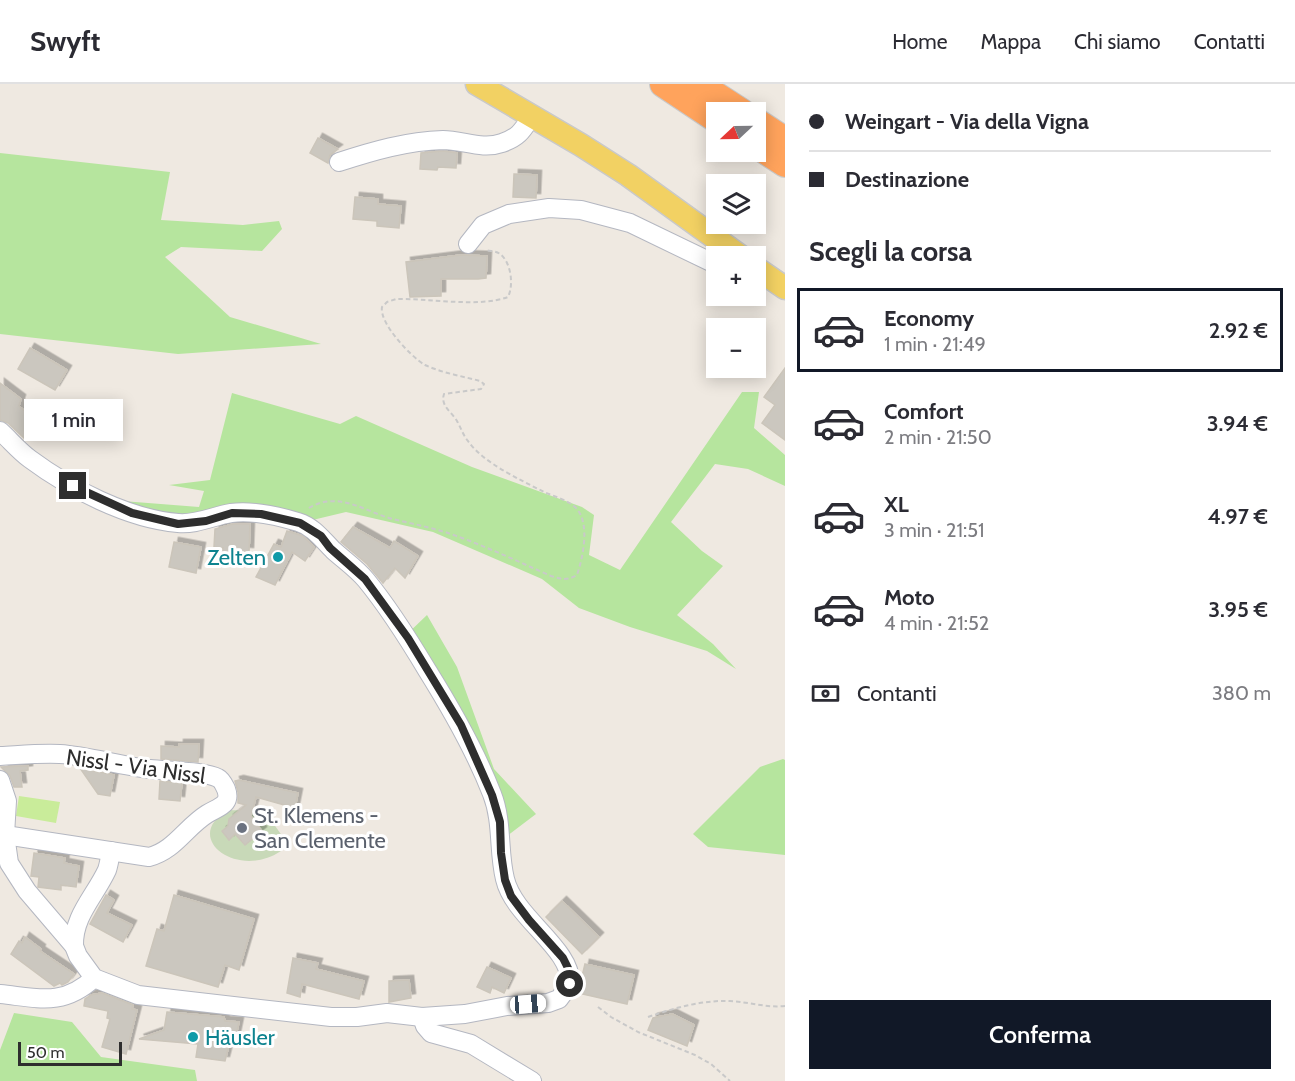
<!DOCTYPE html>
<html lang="it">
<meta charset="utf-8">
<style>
body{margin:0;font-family:Cabin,sans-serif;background:#f2f2f3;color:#2b2b33;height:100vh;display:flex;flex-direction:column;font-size:22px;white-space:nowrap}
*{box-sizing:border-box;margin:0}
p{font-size:20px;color:#7c7c81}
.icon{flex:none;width:33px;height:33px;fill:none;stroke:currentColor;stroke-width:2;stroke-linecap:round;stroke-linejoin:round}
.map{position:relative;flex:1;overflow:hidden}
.details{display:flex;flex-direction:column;background:#fff;width:510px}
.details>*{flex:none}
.hud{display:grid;align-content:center;height:132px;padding:0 24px;background:#fff}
.needle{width:39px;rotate:248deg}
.buttons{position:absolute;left:706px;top:18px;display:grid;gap:12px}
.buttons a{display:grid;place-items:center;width:60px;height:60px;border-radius:0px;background:#fff;box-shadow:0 3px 15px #0003;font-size:30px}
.scale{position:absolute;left:18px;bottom:15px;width:104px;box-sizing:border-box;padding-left:6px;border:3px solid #2e2e2e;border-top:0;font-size:16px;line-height:21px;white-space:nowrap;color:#2e2e2e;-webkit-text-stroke:4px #fff;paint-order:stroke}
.end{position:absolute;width:27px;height:27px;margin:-14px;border:8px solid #2e2e2e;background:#fff;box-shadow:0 0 0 3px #fff}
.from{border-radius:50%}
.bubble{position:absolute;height:42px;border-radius:0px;background:#fff;box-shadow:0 3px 15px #0003;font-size:20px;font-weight:600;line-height:42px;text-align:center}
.car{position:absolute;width:18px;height:36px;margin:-18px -9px;border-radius:8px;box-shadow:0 0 4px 2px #0007;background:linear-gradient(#fff 24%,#345 0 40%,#fff 0 76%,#345 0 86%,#fff 0)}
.hud b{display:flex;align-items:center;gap:21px;height:57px;font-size:22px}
.hud b+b{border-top:2px solid #e1e1e2}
.hud i{width:15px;height:15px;background:#2b2b33}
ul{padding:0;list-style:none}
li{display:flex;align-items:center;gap:18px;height:84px;margin:0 12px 9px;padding:0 12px;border:3px solid transparent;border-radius:0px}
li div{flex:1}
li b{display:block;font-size:22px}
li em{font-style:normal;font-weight:600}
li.current{border-color:#111827}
li>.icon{width:54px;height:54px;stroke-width:1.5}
h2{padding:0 24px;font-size:27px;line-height:72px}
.pay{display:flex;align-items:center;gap:15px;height:66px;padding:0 24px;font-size:22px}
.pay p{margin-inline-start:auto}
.cta{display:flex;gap:12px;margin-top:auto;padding:12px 24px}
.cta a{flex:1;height:69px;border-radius:0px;background:#111827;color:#fff;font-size:24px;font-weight:600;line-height:69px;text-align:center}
header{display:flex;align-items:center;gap:36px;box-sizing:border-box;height:84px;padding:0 30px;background:#fff;border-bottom:2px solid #e1e1e2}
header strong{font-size:28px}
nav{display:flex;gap:33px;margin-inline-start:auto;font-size:21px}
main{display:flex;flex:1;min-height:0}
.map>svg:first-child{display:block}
.green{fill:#b6e59e}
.cemetery{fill:#c8d9b8}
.pitch{fill:#c9ec9a}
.building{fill:#cbc7bf;stroke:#cbc5ba;stroke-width:1.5;filter:url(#shadow)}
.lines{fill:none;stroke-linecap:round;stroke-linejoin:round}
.minor-casing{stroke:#b4b7c1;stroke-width:20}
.major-casing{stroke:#c9c9c9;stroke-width:25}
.highway-casing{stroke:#c9c9c9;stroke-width:28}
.path{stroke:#c9c9c9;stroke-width:2;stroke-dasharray:4.5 3;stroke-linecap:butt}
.minor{stroke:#fff;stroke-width:18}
.major{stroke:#f2d163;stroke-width:22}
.highway{stroke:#ffa35c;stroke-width:26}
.route{stroke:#2e2e2e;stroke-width:8}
.culture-dot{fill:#0f9aa8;stroke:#fff;stroke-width:2}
.worship-dot{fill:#6b7280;stroke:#fff;stroke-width:2}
.labels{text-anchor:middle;stroke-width:6;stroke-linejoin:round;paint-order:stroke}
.culture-label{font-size:22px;fill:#0d838f;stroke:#fff;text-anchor:end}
.street-label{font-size:22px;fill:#2e2e2e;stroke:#fff}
.worship-label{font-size:22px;fill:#5b616d;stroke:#fff;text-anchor:start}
</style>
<header>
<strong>Swyft</strong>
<nav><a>Home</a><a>Mappa</a><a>Chi siamo</a><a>Contatti</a></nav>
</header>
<main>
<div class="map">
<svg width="785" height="997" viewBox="0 0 785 997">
<defs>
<filter id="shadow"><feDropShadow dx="4.5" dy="-4.5" stdDeviation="0" flood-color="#0004"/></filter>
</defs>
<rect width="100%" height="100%" fill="#efe9e1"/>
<g class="green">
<path d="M0 69 170 88 161 136 243 141 279 137 282 145 262 167 181 163 165 173 230 233 321 260 178 270 0 250Z"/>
<path d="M742 308H759L754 344 785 371V402L748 385 715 380 671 438 702 467 723 482 677 531 713 560 736 585 707 567 630 543 579 524 542 495 433 448 346 428 300 439 261 430 206 437 97 415 199 423 204 407 169 401 210 396 232 309 340 340 356 332 472 383 582 423 594 431 589 471 620 486Z"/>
<path d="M427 531 457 583 494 685 536 730 503 755 492 721 403 554Z"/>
<path d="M783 675 785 676V771L708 763 693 750 760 683Z"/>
<path d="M14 929 72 938 101 973 195 986 197 997H0V966Z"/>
</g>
<path class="cemetery" d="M229 726C248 727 256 725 267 741L273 739 283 753 281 767C236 797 180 752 229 726Z"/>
<path class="pitch" d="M19 712 60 718 56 739 16 732Z"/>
<g class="building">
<path d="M318 54 338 65 330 71 328 79 310 69Z"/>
<path d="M443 67 457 69 456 84 438 83 437 86 420 85 421 69Z"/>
<path d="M514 90 537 91 536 114 513 113Z"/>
<path d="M355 113 378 115V120L401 122 399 144 377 142V137L353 135Z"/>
<path d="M461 171 487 172 486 194 478 195H441V212L410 213 406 178Z"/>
<path d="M30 264 67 286 55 306 18 285Z"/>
<path d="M785 284V356L762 339 775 321 764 313Z"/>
<path d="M0 299 21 315 19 322 39 339 26 356 8 339 0 336Z"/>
<path d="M233 440H250L249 468 237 467 236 474 222 473 223 464 214 463 215 445Z"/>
<path d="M353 443 390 464 394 457 418 472 405 494 395 484 383 499 367 480 341 458Z"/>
<path d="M287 447 303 452 314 463 305 477 292 468 275 501 256 493 274 460 281 463Z"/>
<path d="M174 458 201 463 196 489 169 483Z"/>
<path d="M179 660H199L198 678 161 675V662L179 663Z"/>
<path d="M28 682V686L20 687 22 703H14L10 692 1 683Z"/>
<path d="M80 684 114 691 110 712 98 710Z"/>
<path d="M239 696 298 709 295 724 256 713 251 732 262 747 245 761 235 750 229 756 222 747 228 742 229 735 246 721 238 719V708L235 697Z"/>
<path d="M160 697 182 699 180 717 159 715Z"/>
<path d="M34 769 65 774 64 779 79 782 76 803 61 801V806L38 803 39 793 31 792Z"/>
<path d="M106 811 114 816 107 829 132 841 123 858 90 840Z"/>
<path d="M174 811 254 835 239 886 225 881 218 903 146 882 157 845 164 847Z"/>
<path d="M562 817 599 853 582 870 546 833Z"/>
<path d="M25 853 41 865 40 867 74 890 68 898 62 901 60 899 54 902 11 870 19 857 22 859Z"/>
<path d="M293 874 318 879 316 885 364 897 359 915 302 900 300 913 287 909Z"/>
<path d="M585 880 634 891 627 920 578 909Z"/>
<path d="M487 883 511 894 504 909 492 903 490 909 477 903Z"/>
<path d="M409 896 411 914 389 918V897Z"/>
<path d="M102 909 133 921 132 925 137 926 126 970 102 963 110 935 107 934 108 927 84 922 85 915 91 911Z"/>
<path d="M167 928 224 933 225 937 239 938 234 962 229 961 225 977 196 973 198 960 139 955 164 946Z"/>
<path d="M672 930 694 941 687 962 648 946 653 934Z"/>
</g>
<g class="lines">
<defs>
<g id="minor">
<path d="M339 78C373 67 407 57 443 56 463 56 482 66 502 59 519 53 522 47 532 32"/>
<path d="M468 160 483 141 509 130 549 124 581 126 630 139 717 181"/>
<path d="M0 347C10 356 19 367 30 375 69 404 128 435 178 439 196 441 213 432 231 429 252 426 278 432 298 438 314 443 322 455 333 466 344 476 357 485 366 496 389 524 409 556 427 586 452 626 475 666 492 710 503 738 498 767 505 795 514 834 573 865 570 900L559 915 548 919 507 922 465 930 422 933 387 929 357 933H331L138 911 94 894 78 872 74 862 27 807 9 779 5 751 7 717 0 696"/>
<path d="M0 672C20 671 40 669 60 670 90 672 120 682 150 685 167 687 205 687 218 694 222 696 224 701 226 705 232 721 218 723 207 730 186 743 174 767 149 773L5 751"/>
<path d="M74 862C73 832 95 812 107 786 109 780 110 773 111 767"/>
<path d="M0 910C38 914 63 923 94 894"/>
<path d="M422 933 425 942 431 949 471 960 532 997"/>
</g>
<g id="major">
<path d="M477 0 581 61 628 91 740 172"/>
<path d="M756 184 785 204"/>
</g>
<g id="highway">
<path d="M663 0 717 36"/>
<path d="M699 0 742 28"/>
<path d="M756 37 785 56"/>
<path d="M756 61 785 80"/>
</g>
</defs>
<use href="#minor" class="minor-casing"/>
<use href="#major" class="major-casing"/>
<use href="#highway" class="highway-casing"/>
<g class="path">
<path d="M309 424C337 407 363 426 389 434 409 439 429 443 448 449 483 461 517 477 551 492 561 495 567 497 577 491 583 473 590 441 577 425 569 416 555 413 544 408 521 396 483 379 468 357 463 351 461 344 457 337 452 328 440 322 444 310L481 305 484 300 480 297C462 292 442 289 425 281 411 273 379 239 382 223L387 218 396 215C429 214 478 224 508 213 514 201 511 178 500 170 496 167 490 167 485 166"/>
<path d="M598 923 611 933 638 948 695 971 711 980 730 997"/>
<path d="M648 933C674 924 702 916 730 917 749 918 766 924 785 922"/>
</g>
<use href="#minor" class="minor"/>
<use href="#major" class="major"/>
<use href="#highway" class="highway"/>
</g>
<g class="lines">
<path class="route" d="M73 402 132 429 178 440 206 437 232 429 261 430 300 439 321 452 330 464 365 495 408 554 461 641 492 711 500 738 501 769 505 796 511 812 529 836 563 874 568 884 570 900"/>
</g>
<g class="culture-dot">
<circle cx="278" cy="473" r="6"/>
<circle cx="193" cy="953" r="6"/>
</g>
<circle class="worship-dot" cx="242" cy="744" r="6"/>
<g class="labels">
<g class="culture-label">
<text x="266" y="481">Zelten</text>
<text x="205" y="961" text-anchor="start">Häusler</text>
</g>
<g class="street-label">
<text transform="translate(136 682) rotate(8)" y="8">Nissl - Via Nissl</text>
</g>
<g class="worship-label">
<text x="254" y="739">St. Klemens -<tspan x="254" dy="25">San Clemente</tspan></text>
</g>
</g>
</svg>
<div class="buttons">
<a><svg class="needle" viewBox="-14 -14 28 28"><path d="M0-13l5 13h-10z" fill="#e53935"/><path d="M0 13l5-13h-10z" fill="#7c7c81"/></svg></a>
<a><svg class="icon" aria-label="layers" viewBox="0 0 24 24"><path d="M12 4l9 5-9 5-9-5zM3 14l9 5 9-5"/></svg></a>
<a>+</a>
<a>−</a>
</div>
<div class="scale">50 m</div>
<i class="end from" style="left:570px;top:900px"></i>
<i class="end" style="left:73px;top:402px"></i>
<div class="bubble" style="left:24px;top:315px;width:99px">1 min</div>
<i class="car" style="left:528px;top:920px;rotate:86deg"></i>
</div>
<section class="details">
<div class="hud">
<b><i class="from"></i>Weingart - Via della Vigna</b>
<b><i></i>Destinazione</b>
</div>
<h2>Scegli la corsa</h2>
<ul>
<li class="current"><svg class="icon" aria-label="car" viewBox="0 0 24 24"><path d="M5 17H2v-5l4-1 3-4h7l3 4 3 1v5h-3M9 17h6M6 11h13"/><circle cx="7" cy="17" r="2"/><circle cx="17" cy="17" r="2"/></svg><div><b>Economy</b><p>1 min · 21:49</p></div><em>2.92 €</em></li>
<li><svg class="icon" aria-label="car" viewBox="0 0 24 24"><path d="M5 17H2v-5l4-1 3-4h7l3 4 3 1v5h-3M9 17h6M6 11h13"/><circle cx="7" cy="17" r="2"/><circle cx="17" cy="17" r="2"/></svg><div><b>Comfort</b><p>2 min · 21:50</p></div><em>3.94 €</em></li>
<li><svg class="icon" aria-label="car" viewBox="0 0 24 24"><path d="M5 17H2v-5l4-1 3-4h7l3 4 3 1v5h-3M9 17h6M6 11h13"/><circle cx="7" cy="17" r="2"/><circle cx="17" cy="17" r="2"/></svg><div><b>XL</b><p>3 min · 21:51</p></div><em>4.97 €</em></li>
<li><svg class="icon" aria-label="car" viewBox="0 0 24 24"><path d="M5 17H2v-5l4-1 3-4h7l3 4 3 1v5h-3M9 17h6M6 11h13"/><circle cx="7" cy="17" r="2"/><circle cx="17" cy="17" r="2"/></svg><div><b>Moto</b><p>4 min · 21:52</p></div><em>3.95 €</em></li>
</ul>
<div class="pay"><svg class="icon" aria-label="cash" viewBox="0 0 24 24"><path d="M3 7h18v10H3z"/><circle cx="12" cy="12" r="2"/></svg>Contanti<p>380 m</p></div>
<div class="cta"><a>Conferma</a></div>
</section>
</main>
